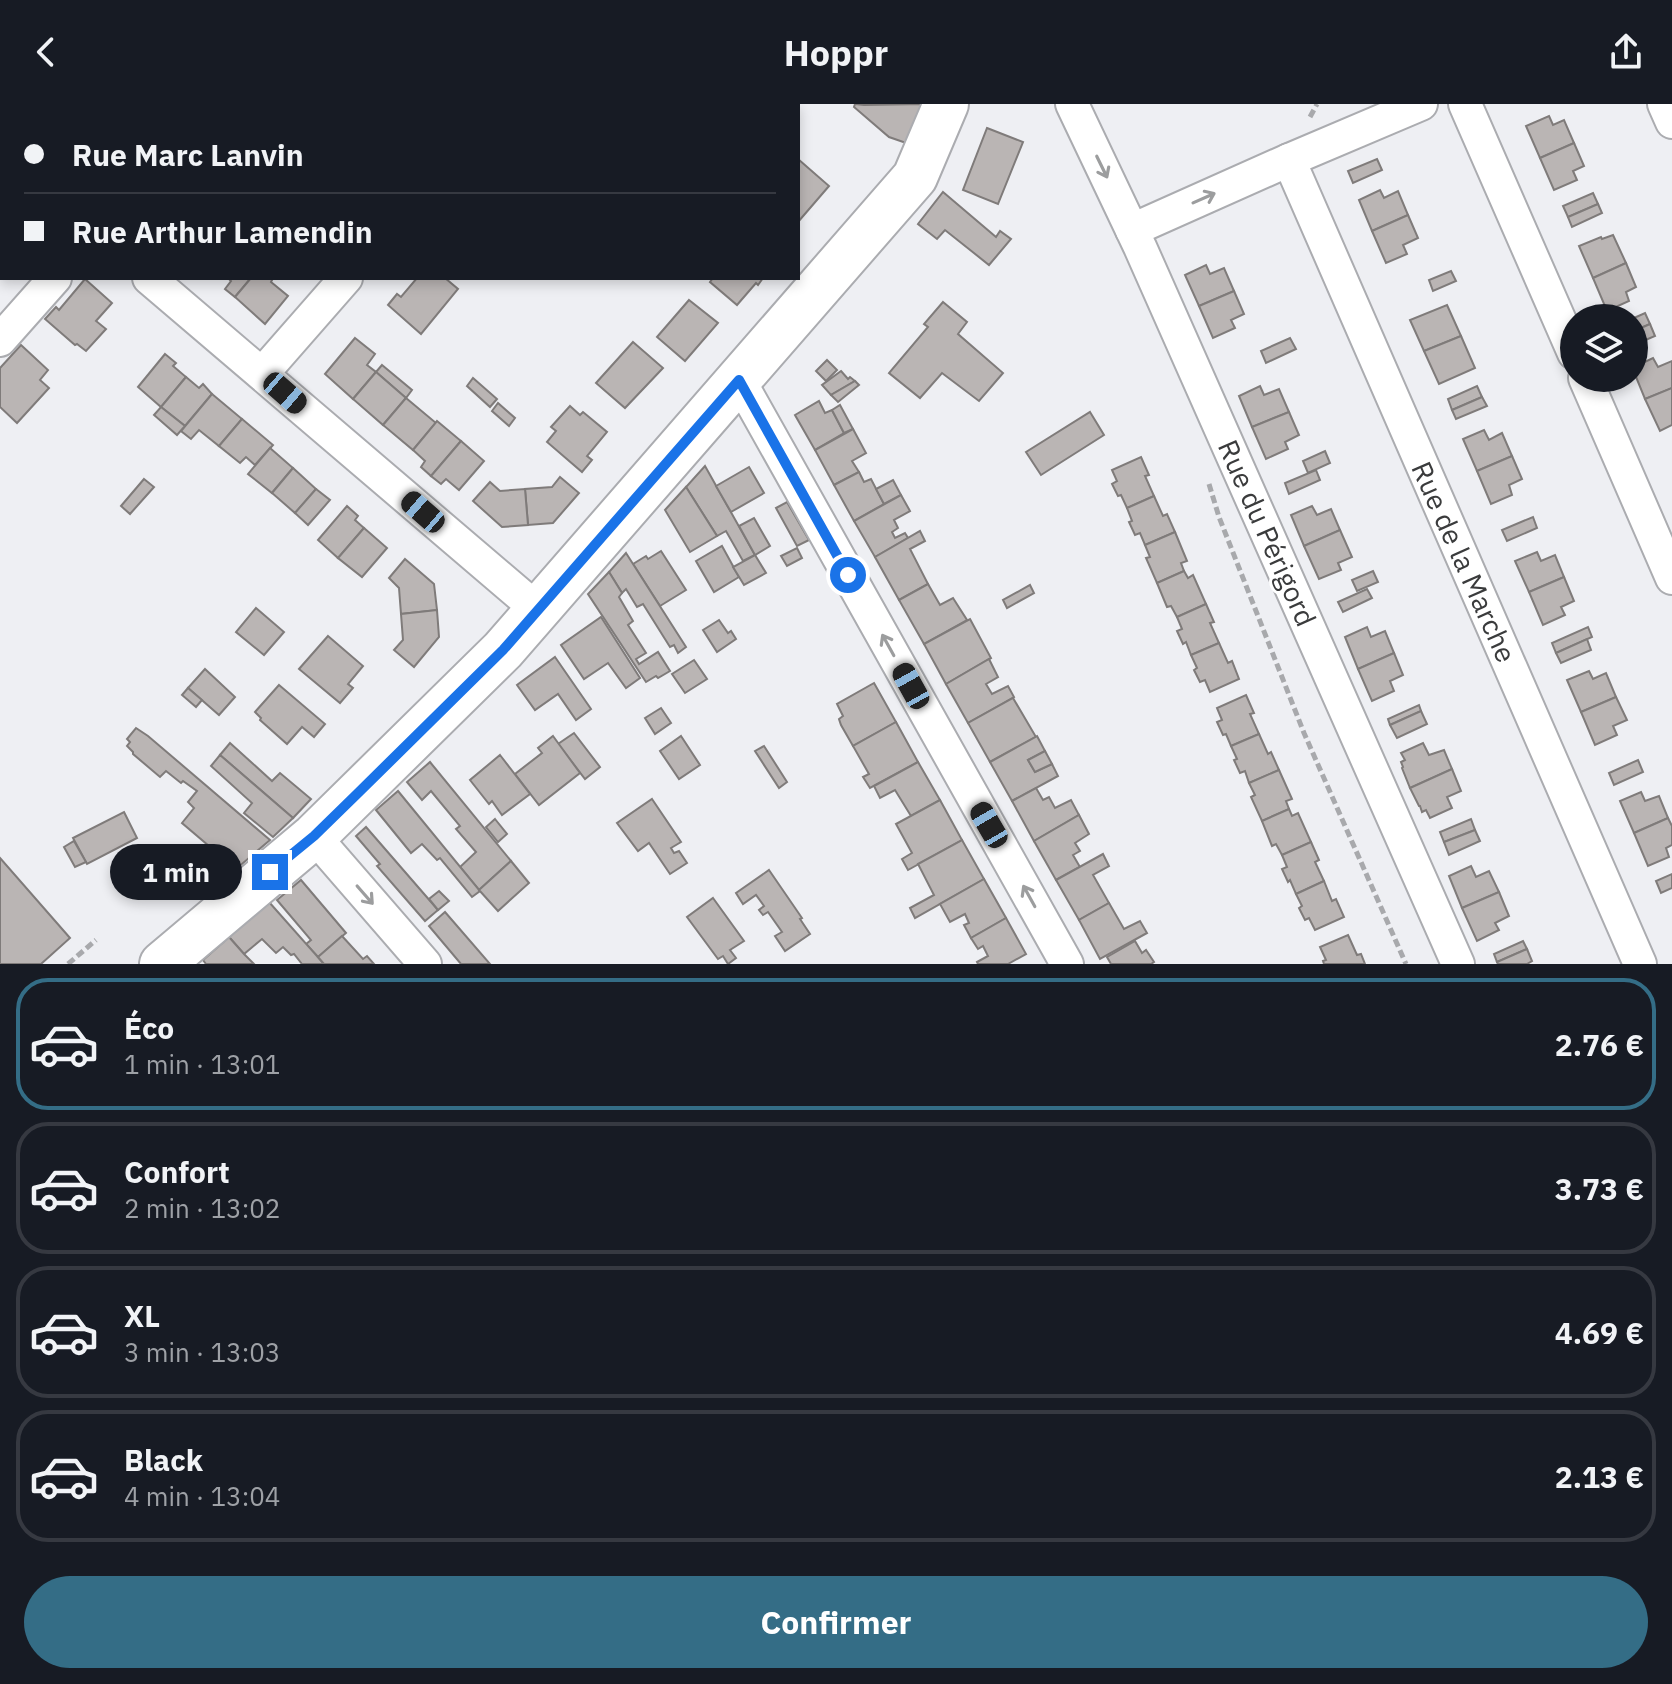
<!DOCTYPE html>
<html lang="fr">
<meta charset="utf-8">
<style>
body{margin:0;font-family:"IBM Plex Sans",sans-serif;background:#242831;color:#f1f3f6;height:100vh;display:flex;flex-direction:column;font-size:30px;white-space:nowrap}
*{box-sizing:border-box;margin:0}
p{font-size:26px;color:#9ea1a6}
.icon{flex:none;width:44px;height:44px;fill:none;stroke:currentColor;stroke-width:2;stroke-linecap:round;stroke-linejoin:round}
.map{position:relative;height:860px;overflow:hidden}
.details{display:flex;flex-direction:column;background:#171b24;flex:1}
.details>*{flex:none}
.banner{position:absolute;left:0px;top:0px;width:800px;height:176px;box-shadow:0 4px 12px #0003;display:grid;align-content:center;height:176px;padding:0 24px;background:#171b24}
.buttons{position:absolute;left:1560px;top:200px;display:grid;gap:16px}
.buttons a{display:grid;place-items:center;width:88px;height:88px;border-radius:50%;background:#171b24;box-shadow:0 4px 12px #0003;font-size:40px}
.end{position:absolute;width:36px;height:36px;margin:-18px;border:10px solid #1a73e8;background:#fff;box-shadow:0 0 0 4px #fff}
.from{border-radius:50%}
.bubble{position:absolute;height:56px;border-radius:28px;background:#171b24;box-shadow:0 4px 12px #0003;font-size:26px;font-weight:700;line-height:56px;text-align:center}
.car{position:absolute;width:24px;height:48px;margin:-24px -12px;border-radius:10px;box-shadow:0 0 6px 2px #0007;background:linear-gradient(#222 24%,#8ab4d8 0 40%,#222 0 76%,#8ab4d8 0 86%,#222 0)}
.banner b{display:flex;align-items:center;gap:28px;height:76px;font-size:30px}
.banner b+b{border-top:2px solid #363941}
.banner i{width:20px;height:20px;background:#f1f3f6}
ul{padding:14px 0 0;list-style:none}
li{display:flex;align-items:center;gap:24px;height:132px;margin:0 16px 12px;padding:0 8px;border:4px solid #363941;border-radius:32px}
li div{flex:1}
li b{display:block;font-size:30px}
li em{font-style:normal;font-weight:700}
li.active{border-color:#346d86}
li>.icon{width:72px;height:72px;stroke-width:1.5}
.primary-button{display:flex;gap:16px;margin-top:auto;padding:16px 24px}
.primary-button a{flex:1;height:92px;border-radius:48px;background:#346d86;color:#fff;font-size:32px;font-weight:700;line-height:92px;text-align:center}
header{display:flex;justify-content:space-between;align-items:center;height:104px;padding:0 24px;background:#171b24;font-size:36px;font-weight:700}
.map>svg:first-child{display:block}
.building{fill:#bab5b4;stroke:#7f7b7a;stroke-width:2}
.lines{fill:none;stroke-linecap:round;stroke-linejoin:round}
.street-casing{stroke:#abacb0;stroke-width:36}
.secondary-casing{stroke:#abacb0;stroke-width:48}
.path{stroke:#a8a9ac;stroke-width:5;stroke-dasharray:8 4;stroke-linecap:butt}
.street{stroke:#fff;stroke-width:32}
.secondary{stroke:#fff;stroke-width:44}
.oneway{stroke:#9c9d9e}
.route{stroke:#1a73e8;stroke-width:10}
.labels{text-anchor:middle;stroke-width:6;stroke-linejoin:round;paint-order:stroke}
.street-label{font-size:28px;fill:#3a3b3c;stroke:#fff}
</style>
<header><svg class="icon" aria-label="back" viewBox="0 0 24 24"><path d="M15 5l-7 7 7 7"/></svg>Hoppr<svg class="icon" aria-label="share" viewBox="0 0 24 24"><path d="M12 15V3M7 8l5-5 5 5M5 13v7h14v-7"/></svg></header>
<div class="map">
<svg width="1672" height="860" viewBox="0 0 1672 860">
<rect width="100%" height="100%" fill="#eeeff3"/>
<g class="building">
<path d="M855 0 864 1 925 0 909 40 889 33 854 3Z"/>
<path d="M1549 12 1553 21 1564 16 1574 39 1540 54 1526 22Z"/>
<path d="M987 24 1023 38 998 100 963 86Z"/>
<path d="M1574 39 1584 62 1573 67 1577 76 1554 86 1540 54Z"/>
<path d="M798 55 829 82 798 118Z"/>
<path d="M1377 55 1382 66 1353 79 1348 67Z"/>
<path d="M1380 86 1384 94 1398 87 1408 111 1372 127 1359 96Z"/>
<path d="M943 88 996 133 1000 127 1011 135 989 161 945 126 937 135 918 120Z"/>
<path d="M1593 89 1598 100 1568 113 1563 102Z"/>
<path d="M1598 100 1602 109 1572 123 1568 113Z"/>
<path d="M1408 111 1418 134 1403 141 1407 150 1386 159 1372 127Z"/>
<path d="M1613 131 1626 159 1593 174 1579 142 1601 133 1602 135Z"/>
<path d="M1626 159 1636 183 1626 188 1629 197 1607 207 1593 174Z"/>
<path d="M1206 161 1210 170 1224 164 1234 187 1199 202 1185 171Z"/>
<path d="M1451 167 1456 177 1433 187 1429 176Z"/>
<path d="M228 174H251L235 193 225 185 231 177Z"/>
<path d="M251 174H273L271 178 288 192 265 220 235 193Z"/>
<path d="M417 174H445L458 185 421 230 388 201 397 190 401 193Z"/>
<path d="M713 174H763L758 181 756 179 737 201 710 178Z"/>
<path d="M85 175 112 199 96 217 106 225 86 247 77 240 75 241 45 215 56 203 59 206Z"/>
<path d="M1234 187 1244 210 1231 216 1235 224 1213 234 1199 202Z"/>
<path d="M689 196 718 219 685 257 657 233Z"/>
<path d="M943 198 967 218 958 230 1003 269 979 297 942 269 920 294 889 269 928 223 924 220Z"/>
<path d="M1447 201 1461 232 1424 247 1410 216Z"/>
<path d="M1645 209 1650 220 1634 227V214Z"/>
<path d="M1650 220 1655 232 1634 241V227Z"/>
<path d="M1461 232 1475 264 1439 280 1424 247Z"/>
<path d="M355 234 375 250 367 261 376 268 353 295 325 270Z"/>
<path d="M1290 234 1296 245 1266 259 1261 247Z"/>
<path d="M633 238 663 264 625 304 596 279Z"/>
<path d="M21 241 48 266 40 276 49 284 17 319 0 303V264Z"/>
<path d="M165 250 176 259 173 262 186 273 161 303 138 283Z"/>
<path d="M1653 254 1658 263 1672 257V284L1645 295 1634 268V263Z"/>
<path d="M827 256 837 266 826 277 816 267Z"/>
<path d="M382 261 412 286 406 294 376 268Z"/>
<path d="M841 267 848 275 850 273 855 277 831 291 822 281Z"/>
<path d="M376 268 406 294 383 321 353 295Z"/>
<path d="M186 273 199 284 203 280 212 290 185 322 161 303Z"/>
<path d="M473 274 497 295 490 303 467 282Z"/>
<path d="M855 277 859 281 838 298 831 291Z"/>
<path d="M1260 282 1264 291 1279 285 1289 308 1252 323 1239 292Z"/>
<path d="M1477 282 1482 293 1452 306 1448 295Z"/>
<path d="M1672 284V321L1660 327 1645 295Z"/>
<path d="M212 290 242 315 219 342 199 326 191 335 181 327Z"/>
<path d="M1482 293 1487 302 1456 315 1452 306Z"/>
<path d="M406 294 436 319 413 346 383 321Z"/>
<path d="M819 297 825 309 832 306 844 329 815 346 795 311Z"/>
<path d="M498 299 515 314 509 322 492 307Z"/>
<path d="M840 301 853 325 844 329 832 306Z"/>
<path d="M570 302 580 311 583 308 607 328 587 352 592 356 582 368 547 338 556 327 551 323Z"/>
<path d="M161 303 185 322 177 331 154 311Z"/>
<path d="M1090 308 1104 331 1041 371 1026 348Z"/>
<path d="M1289 308 1299 331 1285 338 1288 345 1266 355 1252 323Z"/>
<path d="M242 315 273 341 255 361 246 353 240 359 219 342Z"/>
<path d="M437 317 461 337 431 372 421 363 425 357 413 346Z"/>
<path d="M853 325 866 349 852 357 859 368 834 381 815 346Z"/>
<path d="M1484 326 1489 336 1502 329 1512 352 1477 367 1463 335Z"/>
<path d="M461 337 484 357 459 386 446 375 441 380 431 372Z"/>
<path d="M270 344 293 364 272 389 248 370Z"/>
<path d="M1325 347 1330 359 1308 369 1303 357Z"/>
<path d="M1512 352 1522 375 1509 381 1512 391 1491 400 1477 367Z"/>
<path d="M1141 353 1149 371 1145 372 1154 392 1127 404 1121 391 1118 392 1112 380 1117 377 1112 366Z"/>
<path d="M705 362 755 451 743 457 726 427 717 432 686 383Z"/>
<path d="M749 363 764 389 731 408 716 382Z"/>
<path d="M293 364 316 385 295 409 272 389Z"/>
<path d="M1316 366 1320 376 1289 390 1285 379Z"/>
<path d="M859 368 864 378 871 375 884 400 854 417 834 381Z"/>
<path d="M560 373 579 389 553 419 528 421 525 385 552 383Z"/>
<path d="M144 375 154 383 130 410 121 402Z"/>
<path d="M893 376 901 391 884 400 876 385Z"/>
<path d="M490 378 500 387 525 385 528 421 502 423 473 397Z"/>
<path d="M686 383 717 432 690 448 665 406Z"/>
<path d="M316 385 330 396 308 421 295 409Z"/>
<path d="M901 391 910 407 894 416 898 424 892 428 895 434 905 429 908 434 875 453 854 417Z"/>
<path d="M1154 392 1163 412 1167 410 1175 428 1145 441 1140 429 1135 431 1129 418 1132 417 1127 404Z"/>
<path d="M787 398 809 436 797 442 776 404Z"/>
<path d="M347 402 358 412 355 416 364 424 338 454 318 436Z"/>
<path d="M1312 402 1317 411 1331 405 1340 426 1304 442 1291 411Z"/>
<path d="M1533 413 1537 424 1507 437 1502 426Z"/>
<path d="M754 414 770 442 755 451 739 422Z"/>
<path d="M364 424 387 444 362 473 338 454Z"/>
<path d="M1340 426 1352 453 1338 459 1341 466 1319 475 1304 442Z"/>
<path d="M920 427 925 437 910 445 928 480 899 496 875 453Z"/>
<path d="M1175 428 1187 457 1181 459 1184 467 1157 479 1146 454 1150 453 1145 441Z"/>
<path d="M722 442 739 473 714 488 696 457Z"/>
<path d="M797 444 802 454 787 462 781 452Z"/>
<path d="M661 447 686 486 660 502 633 460 646 452 648 455Z"/>
<path d="M1537 448 1541 457 1555 451 1564 473 1529 488 1515 457Z"/>
<path d="M626 449 686 543 678 549 674 541 670 543 643 500 637 503 626 485 622 489 609 468Z"/>
<path d="M755 451 766 469 744 481 733 463Z"/>
<path d="M405 455 434 480 437 506 401 510 399 484 389 474Z"/>
<path d="M1184 467 1188 474 1193 471 1206 500 1177 513 1171 502 1167 503 1157 479Z"/>
<path d="M1373 467 1378 478 1357 487 1352 476Z"/>
<path d="M609 468 622 489 619 493 633 517 628 521 646 549 636 555 639 560 658 548 670 567 658 574 656 572 646 578 588 490Z"/>
<path d="M1564 473 1574 497 1561 503 1565 511 1543 521 1529 488Z"/>
<path d="M928 480 940 501 953 494 967 516 924 540 899 496Z"/>
<path d="M1030 481 1034 489 1007 504 1003 496Z"/>
<path d="M1367 485 1372 494 1343 508 1338 498Z"/>
<path d="M1206 500 1214 518 1210 519 1219 539 1191 551 1186 538 1183 540 1177 527 1182 525 1177 513Z"/>
<path d="M256 504 284 528 264 551 236 528Z"/>
<path d="M437 506 439 533 414 563 394 546 403 536 401 510Z"/>
<path d="M601 513 640 574 626 584 608 559 584 575 561 541Z"/>
<path d="M970 515 991 554 946 580 924 540Z"/>
<path d="M719 516 728 529 731 527 736 535 717 548 703 526Z"/>
<path d="M1367 523 1371 533 1385 527 1394 549 1358 565 1345 533Z"/>
<path d="M1588 523 1592 533 1556 549 1552 539Z"/>
<path d="M328 532 363 562 348 580 353 584 340 599 299 565Z"/>
<path d="M1587 535 1591 546 1561 559 1556 549Z"/>
<path d="M1219 539 1228 559 1232 557 1239 575 1210 588 1205 576 1200 578 1194 566 1197 564 1191 551Z"/>
<path d="M1394 549 1403 571 1390 577 1394 587 1372 597 1358 565Z"/>
<path d="M555 553 591 605 576 616 558 590 535 606 517 581Z"/>
<path d="M989 555 998 573 986 580 992 590 1008 582 1014 593 968 619 946 580Z"/>
<path d="M694 556 707 575 685 589 672 570Z"/>
<path d="M205 565 235 593 219 611 188 584Z"/>
<path d="M1589 567 1593 575 1606 569 1616 593 1581 608 1567 576Z"/>
<path d="M874 579 896 618 853 642 841 621 839 615 843 612 837 600Z"/>
<path d="M279 581 325 620 314 633 302 623 287 640 260 616 261 614 255 608Z"/>
<path d="M188 584 202 596 196 603 182 591Z"/>
<path d="M1246 591 1254 609 1250 610 1259 630 1231 642 1226 630 1223 631 1217 618 1222 616 1217 604Z"/>
<path d="M1616 593 1627 616 1613 622 1617 631 1595 641 1581 608Z"/>
<path d="M1013 594 1036 633 990 658 968 619Z"/>
<path d="M1419 601 1421 607 1390 621 1388 615Z"/>
<path d="M661 604 671 619 655 630 645 614Z"/>
<path d="M1421 607 1427 620 1397 634 1390 621Z"/>
<path d="M896 618 918 658 870 684 863 673 869 670 853 642Z"/>
<path d="M136 624 148 632 270 736 236 765 182 719 194 704 188 698 197 687 183 677 181 679 166 667 160 673 133 650V648L127 642 130 638 127 635Z"/>
<path d="M574 629 600 663 585 675 558 640Z"/>
<path d="M1259 630 1268 650 1271 648 1279 666 1249 679 1245 667 1240 669 1234 656 1237 655 1231 642Z"/>
<path d="M553 632 580 669 539 701 515 670 542 649 538 644Z"/>
<path d="M681 632 700 661 679 675 660 647Z"/>
<path d="M1037 632 1045 647 1028 656 1035 668 1052 660 1058 672 1012 697 990 658Z"/>
<path d="M230 639 272 677 280 669 311 695 293 714 220 651Z"/>
<path d="M1423 639 1429 651 1444 646 1452 665 1410 684 1402 664 1403 663 1401 658 1405 656 1401 649Z"/>
<path d="M764 642 787 678 779 684 755 647Z"/>
<path d="M1045 647 1052 660 1035 668 1028 656Z"/>
<path d="M220 651 293 714 273 733 244 709 252 699 211 662Z"/>
<path d="M500 651 530 690 502 711 492 697 489 700 470 676Z"/>
<path d="M1638 656 1643 668 1614 681 1609 669Z"/>
<path d="M430 658 511 757 479 786 460 763 476 748 456 725 460 722 431 687 422 696 407 678Z"/>
<path d="M918 658 940 696 911 712 895 686 880 694 874 682Z"/>
<path d="M1452 665 1461 687 1447 693 1452 704 1430 714 1426 706 1422 708 1420 702H1419L1410 684Z"/>
<path d="M1279 666 1292 695 1286 697 1289 705 1262 717 1251 693 1255 691 1249 679Z"/>
<path d="M1036 684 1043 696 1049 693 1055 704 1071 696 1079 711 1034 737 1012 697Z"/>
<path d="M398 687 480 787 472 793 440 754 437 756 422 740 411 749 376 706Z"/>
<path d="M1641 688 1645 697 1659 692 1668 714 1634 729 1620 697Z"/>
<path d="M652 695 681 738 671 744 674 749 679 747 687 759 670 770 649 739 638 747 617 719Z"/>
<path d="M940 696 962 736 908 766 902 755 912 749 896 720Z"/>
<path d="M1289 705 1292 712 1298 709 1311 738 1282 751 1276 740 1272 742 1262 717Z"/>
<path d="M124 708 137 734 87 760 73 734Z"/>
<path d="M1079 711 1089 730 1075 739 1080 747 1073 751 1080 763 1056 776 1034 737Z"/>
<path d="M1668 714 1672 722V741L1666 744 1669 753 1648 762 1634 729Z"/>
<path d="M495 715 507 730 498 738 486 723Z"/>
<path d="M1471 715 1475 726 1444 738 1440 728Z"/>
<path d="M366 723 438 806 425 817 377 762 380 760 356 732Z"/>
<path d="M1475 726 1480 737 1449 751 1444 738Z"/>
<path d="M962 736 984 775 915 814 910 804 934 791 918 760Z"/>
<path d="M74 737 86 758 75 763 64 743Z"/>
<path d="M1311 738 1319 756 1315 758 1324 777 1296 790 1290 776 1288 778 1282 765 1287 763 1282 751Z"/>
<path d="M1103 750 1109 762 1093 771 1109 799 1079 816 1056 776Z"/>
<path d="M0 754 70 834 41 860H0Z"/>
<path d="M511 757 529 779 498 807 479 786Z"/>
<path d="M1471 762 1476 773 1489 767 1499 788 1462 804 1449 772Z"/>
<path d="M769 766 802 814 800 815 810 830 785 847 775 832 782 828 768 808 763 811 759 806 764 802 756 791 743 800 736 789Z"/>
<path d="M1672 770V784L1661 789 1656 777Z"/>
<path d="M984 775 1006 814 971 834 964 821 969 819 965 810 950 818 940 800Z"/>
<path d="M301 776 346 829 318 853 306 840 311 836 277 796Z"/>
<path d="M1324 777 1332 797 1336 795 1344 813 1315 826 1309 814 1305 816 1299 804 1302 802 1296 790Z"/>
<path d="M439 787 449 797 438 806 429 795Z"/>
<path d="M1499 788 1509 812 1495 819 1499 826 1477 837 1462 804Z"/>
<path d="M713 794 744 837 730 846 736 854 728 860 723 852 718 855 687 813Z"/>
<path d="M269 798 324 860H302L294 850 291 851 283 843 276 849 262 835 244 850 229 833Z"/>
<path d="M1109 799 1124 825 1140 817 1147 829 1100 855 1079 816Z"/>
<path d="M445 808 490 860H461L429 822Z"/>
<path d="M1006 814 1026 850 1008 860H978L977 858 988 852 983 842 978 845 971 834Z"/>
<path d="M1348 831 1357 851 1361 850 1365 860H1324L1323 857 1326 856 1320 843Z"/>
<path d="M342 832 363 855 367 852 374 860H324L318 853Z"/>
<path d="M229 833 244 850 254 860H206L203 856Z"/>
<path d="M1135 837 1142 849 1146 846 1154 858 1151 860H1111L1107 853Z"/>
<path d="M1523 837 1527 845 1497 858 1494 850Z"/>
<path d="M1527 845 1532 857 1527 860H1498L1497 858Z"/>
</g>
<g class="lines">
<defs>
<g id="street">
<path d="M42 0 43 2"/>
<path d="M1072 0 1140 143 1458 860"/>
<path d="M1465 0 1574 249"/>
<path d="M1664 0 1672 18"/>
<path d="M496 2 498 0"/>
<path d="M1289 56 1640 860"/>
<path d="M1132 126 1289 56 1421 0"/>
<path d="M149 174 538 506"/>
<path d="M0 236 55 174"/>
<path d="M262 270 346 174"/>
<path d="M1585 274 1672 474"/>
<path d="M739 276 1067 860"/>
<path d="M314 732 425 860"/>
</g>
<path id="secondary" d="M162 860 314 732 503 546 915 73 946 0"/>
</defs>
<use href="#street" class="street-casing"/>
<use href="#secondary" class="secondary-casing"/>
<g class="path">
<path d="M1310 13 1317 0"/>
<path d="M1209 380 1219 413 1304 629 1406 860"/>
<path d="M68 860 96 836"/>
</g>
<use href="#street" class="street"/>
<use href="#secondary" class="secondary"/>
</g>
<defs><path id="oneway-shaft" d="M-6 0H5M1.5-3L5.5 0L1.5 3" fill="none" stroke-width="1.6" stroke-linecap="round" stroke-linejoin="round" transform="scale(2)"/></defs>
<g class="oneway">
<use href="#oneway-shaft" transform="translate(1102 63) rotate(64)"/>
<use href="#oneway-shaft" transform="translate(1204 94) rotate(-24)"/>
<use href="#oneway-shaft" transform="translate(888 541) rotate(-119)"/>
<use href="#oneway-shaft" transform="translate(365 791) rotate(49)"/>
<use href="#oneway-shaft" transform="translate(1029 792) rotate(-119)"/>
</g>
<g class="lines">
<path class="route" d="M270 768 314 732 357 690 503 546 739 276 848 471"/>
</g>
<g class="labels">
<g class="street-label">
<text transform="translate(1267 429) rotate(66)" y="10">Rue du Périgord</text>
<text transform="translate(1464 458) rotate(66)" y="10">Rue de la Marche</text>
</g>
</g>
</svg>
<div class="buttons">
<a><svg class="icon" aria-label="layers" viewBox="0 0 24 24"><path d="M12 4l9 5-9 5-9-5zM3 14l9 5 9-5"/></svg></a>
</div>
<i class="end from" style="left:848px;top:471px"></i>
<i class="end" style="left:270px;top:768px"></i>
<div class="bubble" style="left:110px;top:740px;width:132px">1 min</div>
<i class="car" style="left:285px;top:289px;rotate:131deg"></i>
<i class="car" style="left:423px;top:408px;rotate:311deg"></i>
<i class="car" style="left:911px;top:582px;rotate:331deg"></i>
<i class="car" style="left:989px;top:721px;rotate:330deg"></i>
<div class="banner">
<b><i class="from"></i>Rue Marc Lanvin</b>
<b><i></i>Rue Arthur Lamendin</b>
</div>
</div>
<section class="details">
<ul>
<li class="active"><svg class="icon" aria-label="car" viewBox="0 0 24 24"><path d="M5 17H2v-5l4-1 3-4h7l3 4 3 1v5h-3M9 17h6M6 11h13"/><circle cx="7" cy="17" r="2"/><circle cx="17" cy="17" r="2"/></svg><div><b>Éco</b><p>1 min · 13:01</p></div><em>2.76 €</em></li>
<li><svg class="icon" aria-label="car" viewBox="0 0 24 24"><path d="M5 17H2v-5l4-1 3-4h7l3 4 3 1v5h-3M9 17h6M6 11h13"/><circle cx="7" cy="17" r="2"/><circle cx="17" cy="17" r="2"/></svg><div><b>Confort</b><p>2 min · 13:02</p></div><em>3.73 €</em></li>
<li><svg class="icon" aria-label="car" viewBox="0 0 24 24"><path d="M5 17H2v-5l4-1 3-4h7l3 4 3 1v5h-3M9 17h6M6 11h13"/><circle cx="7" cy="17" r="2"/><circle cx="17" cy="17" r="2"/></svg><div><b>XL</b><p>3 min · 13:03</p></div><em>4.69 €</em></li>
<li><svg class="icon" aria-label="car" viewBox="0 0 24 24"><path d="M5 17H2v-5l4-1 3-4h7l3 4 3 1v5h-3M9 17h6M6 11h13"/><circle cx="7" cy="17" r="2"/><circle cx="17" cy="17" r="2"/></svg><div><b>Black</b><p>4 min · 13:04</p></div><em>2.13 €</em></li>
</ul>
<div class="primary-button"><a>Confirmer</a></div>
</section>
